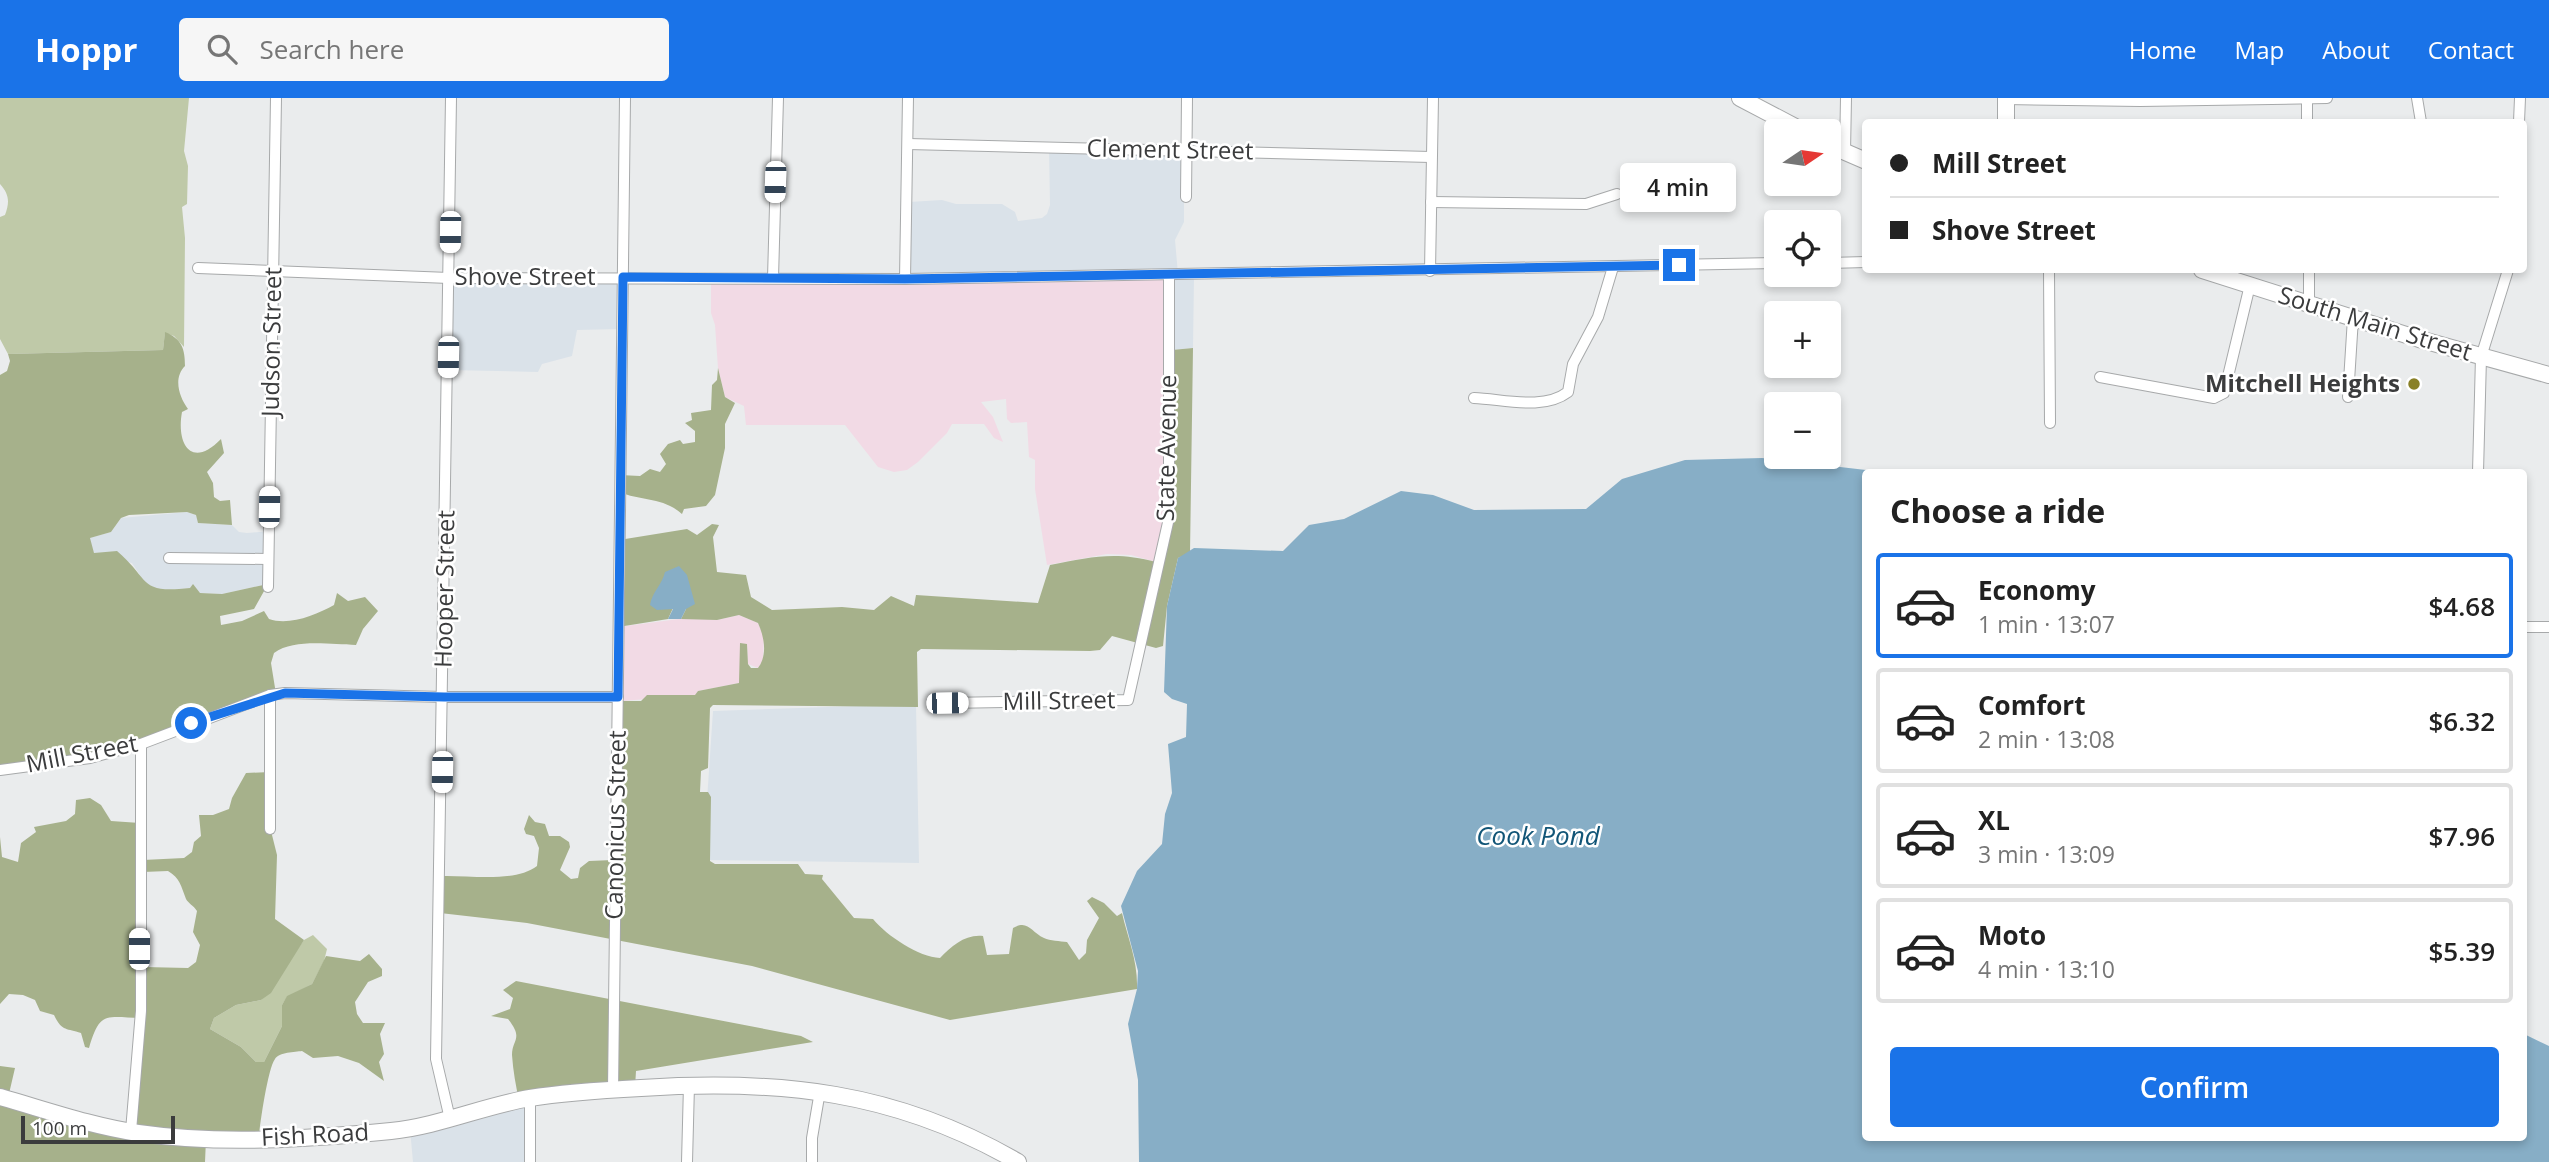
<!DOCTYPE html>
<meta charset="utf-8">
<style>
body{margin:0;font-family:"Open Sans",sans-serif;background:#f6f6f6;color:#222;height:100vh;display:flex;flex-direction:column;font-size:26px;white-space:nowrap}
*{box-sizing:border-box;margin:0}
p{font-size:23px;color:#767676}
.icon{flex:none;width:38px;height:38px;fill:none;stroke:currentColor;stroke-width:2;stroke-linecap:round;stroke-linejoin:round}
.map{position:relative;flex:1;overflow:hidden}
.panel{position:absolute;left:1862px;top:371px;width:665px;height:672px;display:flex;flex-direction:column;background:#fff;border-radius:7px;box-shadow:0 4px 10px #0003}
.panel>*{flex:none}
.top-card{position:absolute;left:1862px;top:21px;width:665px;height:154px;border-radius:7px;box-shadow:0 4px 10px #0003;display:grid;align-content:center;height:154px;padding:0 28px;background:#fff}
.needle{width:46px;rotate:77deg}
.buttons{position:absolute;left:1764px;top:21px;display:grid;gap:14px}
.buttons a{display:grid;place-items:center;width:77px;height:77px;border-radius:7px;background:#fff;box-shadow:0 4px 10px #0003;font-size:35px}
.scale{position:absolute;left:21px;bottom:18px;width:154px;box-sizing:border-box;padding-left:7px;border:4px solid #3b3c3d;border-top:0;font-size:19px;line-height:24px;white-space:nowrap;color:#3b3c3d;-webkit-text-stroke:5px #fff;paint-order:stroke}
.end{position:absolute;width:32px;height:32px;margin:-16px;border:9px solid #1a73e8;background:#fff;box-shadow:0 0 0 4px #fff}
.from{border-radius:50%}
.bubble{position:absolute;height:49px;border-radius:7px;background:#fff;box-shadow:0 4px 10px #0003;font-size:23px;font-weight:600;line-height:49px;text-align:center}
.car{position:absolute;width:21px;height:42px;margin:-21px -10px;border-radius:9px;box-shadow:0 0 5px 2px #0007;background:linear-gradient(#fff 24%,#345 0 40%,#fff 0 76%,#345 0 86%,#fff 0)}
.top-card b{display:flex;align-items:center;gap:24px;height:66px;font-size:26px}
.top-card b+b{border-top:2px solid #e0e0e0}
.top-card i{width:18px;height:18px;background:#222}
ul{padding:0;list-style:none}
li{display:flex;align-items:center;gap:21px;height:105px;margin:0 14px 10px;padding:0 14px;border:4px solid #e0e0e0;border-radius:7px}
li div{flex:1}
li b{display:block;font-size:26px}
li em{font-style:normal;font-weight:600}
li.on{border-color:#1a73e8}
li>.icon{width:63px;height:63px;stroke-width:1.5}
h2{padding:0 28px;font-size:32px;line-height:84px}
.action{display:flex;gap:14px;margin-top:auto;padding:14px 28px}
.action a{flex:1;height:80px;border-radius:7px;background:#1a73e8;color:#fff;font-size:28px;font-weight:600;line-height:80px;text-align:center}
header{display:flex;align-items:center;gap:42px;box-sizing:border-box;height:98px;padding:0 35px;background:#1a73e8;color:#fff}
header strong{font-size:33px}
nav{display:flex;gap:38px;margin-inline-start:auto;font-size:24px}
.search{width:490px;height:63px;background:#f6f6f6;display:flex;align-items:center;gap:18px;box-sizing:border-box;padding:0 24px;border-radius:7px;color:#767676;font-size:26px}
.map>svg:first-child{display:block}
.built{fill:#dae2e9}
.industrial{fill:#f2dae5}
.green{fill:#bfc9a8}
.forest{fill:#a6b18b;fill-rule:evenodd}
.water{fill:#87aec6}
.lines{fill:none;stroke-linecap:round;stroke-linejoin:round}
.minor-casing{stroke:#a7a9aa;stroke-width:12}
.secondary-casing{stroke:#a7a9aa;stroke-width:18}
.minor{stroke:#fff;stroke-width:10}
.secondary{stroke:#fff;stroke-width:16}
.route{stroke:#1a73e8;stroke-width:9}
.poi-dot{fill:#898027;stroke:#fff;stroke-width:2.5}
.labels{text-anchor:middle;stroke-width:5;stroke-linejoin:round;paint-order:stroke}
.street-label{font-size:24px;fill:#3b3c3d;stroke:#fff}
.poi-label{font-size:24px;font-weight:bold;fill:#3b3c3d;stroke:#fff;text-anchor:end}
.water-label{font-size:26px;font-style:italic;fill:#157;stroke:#fff}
</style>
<header>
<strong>Hoppr</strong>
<div class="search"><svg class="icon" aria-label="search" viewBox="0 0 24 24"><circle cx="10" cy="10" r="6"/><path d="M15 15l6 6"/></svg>Search here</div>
<nav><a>Home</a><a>Map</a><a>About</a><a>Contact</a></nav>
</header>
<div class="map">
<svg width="2549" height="1064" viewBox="0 0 2549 1064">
<rect width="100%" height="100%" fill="#eaeced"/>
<g class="built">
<path d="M1049 49 1184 53V124L1175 142 1178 176 1194 179 1193 250 1172 252 907 181 909 104 942 102 956 106H1002L1015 114 1018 123 1042 120 1047 116 1050 107Z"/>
<path d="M620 179 621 231 577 232 572 258 542 266 538 274 449 272 450 184Z"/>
<path d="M187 414 196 417 199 425 232 427 239 434 247 435 271 433 268 486 222 496 200 495 190 490 161 493 145 485 132 465 94 456 89 440 111 434 121 420Z"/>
<path d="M916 606 919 765 703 762 713 613Z"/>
<path d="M529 1003V1064H413L410 1031Z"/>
</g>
<g class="industrial">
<path d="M1168 177 1171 395 1156 464 1131 457 1107 456 1047 467 1035 391V362L1029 359 1027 324 1011 325 1007 321 1006 301 981 304 993 319 1003 344 994 340 984 326H952L947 335 918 364 907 372 894 374 878 369 845 327H746L744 308 725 299 718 270 715 227 711 215V180Z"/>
<path d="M739 517 758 525 764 538 763 563 758 570 748 566 747 546 739 585 698 593 696 597 622 603 618 529 694 519 717 522Z"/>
</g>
<g class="green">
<path d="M0 0H189L184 53 188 68 187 106 182 109 185 140 184 249 174 238 165 235 163 252 8 256 0 241V119L5 117C10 104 9 96 0 86Z"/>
<path d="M313 837 327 851 324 863 312 886 287 899 282 907V928L264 964H256L241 949 210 931 214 920 236 907 261 902 304 842Z"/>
</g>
<g class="forest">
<path d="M165 234C182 241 185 251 185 268 173 280 179 299 188 311L182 314C176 347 192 371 221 341L224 355 207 374 213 385 214 399 220 403 230 402 232 427 198 425 196 417 187 414 129 417 121 420 111 434 90 440 94 455 117 453C151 482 138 496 190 490L193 486 200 495 222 496 268 486 254 511 220 518 221 527 242 523 264 513 269 521C289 528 316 517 334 507L337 495 348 503 365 499 378 513 363 531 356 547C332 547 295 540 274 555L271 565 276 596 141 647 0 670V277L7 273 10 263 8 256 163 252Z"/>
<path d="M1193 250 1190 455 1178 460 1167 508 1163 548 1156 550 1112 538 1100 552 1090 553 921 551 917 554 918 609 713 607 710 610 708 670 701 673 700 694H708L711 699 710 763 715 766H798L805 776 823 777 822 781 854 820 873 821C887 838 919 859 940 860 952 848 965 836 983 838L987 857 1009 856 1013 830C1028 821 1031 834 1044 840 1050 843 1060 843 1067 844L1079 862 1086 855 1087 842 1099 820 1087 803 1092 799 1104 805 1117 818 1122 815C1128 841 1138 863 1137 891L950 922 752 868 527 825 440 815 441 778C469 777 515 785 537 768L539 750 534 738 526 736 524 731 529 717 535 724 545 726 549 738H560L569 744 570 749 560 772 571 781 578 780 580 770 589 763 613 762 621 603H641L647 597H695L698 593 739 585 740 545 747 546 748 566 751 570H758C768 557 764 538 758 525L739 517 717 522 681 521 686 511 673 510 668 521 618 529 619 442 687 431 697 437 712 426 719 427 713 439 717 474 746 477 751 499 772 512 842 509 874 512 891 498 914 508 916 497 1038 505 1050 467C1091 459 1115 453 1156 464L1171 418 1172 252Z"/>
<path d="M718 270 725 299 735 305 725 326V350L715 397 706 408 684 411 682 416C663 399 641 403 619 394L620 377 640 378 650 371 660 374 666 366 660 356 668 346 680 342 683 346 695 344V333L685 325 692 322 691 315 711 312 712 287 717 282Z"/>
<path d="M270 674 271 733 277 757 275 821 304 842 271 895 261 902 236 907 214 920 210 931 241 949 256 964H264L282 928V907L287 898 312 886 326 858 360 863 369 856 382 871V878L368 884 355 904 357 916 363 925H385L380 936 384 956 379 964 384 983 359 965 338 958 313 960 302 953C295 954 279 954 275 961 268 970 260 1025 259 1038L206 1041 205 1064H0V968L15 970 8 1000 129 1033 141 920C105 919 100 913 89 950L85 949 81 935C67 930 62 934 54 917L40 913 35 902 23 897 9 896 0 906V739L2 759 18 764 21 745 36 734 34 729 66 723 75 716 76 702 90 700 101 707 111 723 140 725 143 762 184 760 192 754 194 744 201 738 199 717H213L229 711 232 700 246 675ZM168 773C180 780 181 788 186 801 188 805 194 808 197 813L193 834 200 847 196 864 188 870 144 869 143 774Z"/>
<path d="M516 883 801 938 813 944 636 973 635 989 519 1003C516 988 513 973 512 957 512 941 524 941 508 921L491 918 510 911 513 900 503 892Z"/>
</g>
<g class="water">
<path d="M1762 360 1883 374H1866V1040H2524V936L2549 948V1064H1139L1138 982 1128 926 1137 891 1138 873 1121 808 1137 773 1162 746 1165 716 1172 695 1168 646 1186 639 1187 606 1172 601 1164 594 1167 508 1178 460 1194 450 1283 453 1309 427 1344 421 1401 393 1433 397 1474 412 1586 411 1622 381 1685 362Z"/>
<path d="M679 468 687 477 695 506 686 511 681 521H668L673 511 657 512 650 507C652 494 662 487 665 474Z"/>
</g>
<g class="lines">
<defs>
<g id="minor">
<path d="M2307 0V24"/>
<path d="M2417 0 2421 24"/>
<path d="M2006 1 2140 3 2327 0"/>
<path d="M2519 24 2520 0"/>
<path d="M908 46 1431 59"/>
<path d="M1845 54 1846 0"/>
<path d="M1186 99 1187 0"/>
<path d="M1431 104 1586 106 1617 96"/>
<path d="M1829 165 1866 164"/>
<path d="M198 170 449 180 905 181 1776 165"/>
<path d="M2049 172 2050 325"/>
<path d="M2309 172V206"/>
<path d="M1430 173 1433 0"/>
<path d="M773 180 778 0"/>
<path d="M905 181 908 0"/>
<path d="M2100 279 2214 300 2224 295 2250 187"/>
<path d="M2348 299 2353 220"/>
<path d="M1474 300C1503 301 1543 313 1568 294L1573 266 1598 219 1613 169"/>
<path d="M2478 374 2481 259 2508 172"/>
<path d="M169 460 268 461"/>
<path d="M268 489 276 0"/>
<path d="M2524 529H2549"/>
<path d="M270 597V731"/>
<path d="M947 605 1128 602 1169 420V178"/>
<path d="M0 672 90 660 141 646 270 597 285 595 444 599H618"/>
<path d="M613 992 625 0"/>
<path d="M530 1000V1064"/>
<path d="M450 1021 436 961 451 0"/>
<path d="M131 1033 141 913V646"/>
<path d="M687 1064 689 987"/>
<path d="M812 1064V1040L820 993"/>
</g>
<g id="secondary">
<path d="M1740 0 1803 33"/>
<path d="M2006 24V0"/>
<path d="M1829 47 1866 63"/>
<path d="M2202 172 2419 241 2549 277"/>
<path d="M0 999C46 1012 91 1028 138 1035 221 1047 308 1041 391 1033 439 1028 483 1008 530 1000 567 994 604 992 641 990 779 981 896 993 1018 1064"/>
</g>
</defs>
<use href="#minor" class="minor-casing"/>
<use href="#secondary" class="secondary-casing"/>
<use href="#minor" class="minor"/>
<use href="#secondary" class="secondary"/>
</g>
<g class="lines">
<path class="route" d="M191 625 285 595 444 599H618L623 179 905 181 1679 167"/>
</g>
<circle class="poi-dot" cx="2414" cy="286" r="7"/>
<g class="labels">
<g class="street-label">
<text transform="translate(1170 52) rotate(1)" y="8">Clement Street</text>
<text x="525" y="187">Shove Street</text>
<text transform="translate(2375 226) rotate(17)" y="8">South Main Street</text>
<text transform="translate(272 244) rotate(-89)" y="8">Judson Street</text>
<text transform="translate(1167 350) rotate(-89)" y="8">State Avenue</text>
<text transform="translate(445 491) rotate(-89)" y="8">Hooper Street</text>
<text transform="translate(1059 603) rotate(-1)" y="8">Mill Street</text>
<text transform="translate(82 656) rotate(-11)" y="8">Mill Street</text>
<text transform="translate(616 727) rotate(-89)" y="8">Canonicus Street</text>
<text transform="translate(315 1037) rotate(-3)" y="8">Fish Road</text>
</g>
<g class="poi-label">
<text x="2400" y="294">Mitchell Heights</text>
</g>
<g class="water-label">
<text x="1538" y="747">Cook Pond</text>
</g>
</g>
</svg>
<div class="buttons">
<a><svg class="needle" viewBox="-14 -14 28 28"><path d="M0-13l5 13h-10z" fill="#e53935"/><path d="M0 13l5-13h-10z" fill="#767676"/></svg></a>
<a><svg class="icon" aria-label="locate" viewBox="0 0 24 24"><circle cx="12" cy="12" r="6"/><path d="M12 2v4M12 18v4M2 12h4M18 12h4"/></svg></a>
<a>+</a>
<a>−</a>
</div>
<div class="scale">100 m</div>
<i class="end from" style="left:191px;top:625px"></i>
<i class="end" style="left:1679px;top:167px"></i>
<div class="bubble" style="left:1620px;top:65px;width:116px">4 min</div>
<i class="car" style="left:775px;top:84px;rotate:182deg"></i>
<i class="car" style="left:450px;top:134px;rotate:181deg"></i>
<i class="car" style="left:448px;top:259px;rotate:181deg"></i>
<i class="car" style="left:269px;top:409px;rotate:1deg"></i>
<i class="car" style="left:947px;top:605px;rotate:89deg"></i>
<i class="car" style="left:442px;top:674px;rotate:181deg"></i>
<i class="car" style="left:139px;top:851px;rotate:0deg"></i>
<div class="top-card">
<b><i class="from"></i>Mill Street</b>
<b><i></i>Shove Street</b>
</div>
<section class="panel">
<h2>Choose a ride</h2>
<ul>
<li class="on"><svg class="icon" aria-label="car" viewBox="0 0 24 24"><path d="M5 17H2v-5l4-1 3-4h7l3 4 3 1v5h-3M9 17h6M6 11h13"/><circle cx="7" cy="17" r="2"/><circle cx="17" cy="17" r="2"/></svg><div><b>Economy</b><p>1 min · 13:07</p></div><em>$4.68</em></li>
<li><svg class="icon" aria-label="car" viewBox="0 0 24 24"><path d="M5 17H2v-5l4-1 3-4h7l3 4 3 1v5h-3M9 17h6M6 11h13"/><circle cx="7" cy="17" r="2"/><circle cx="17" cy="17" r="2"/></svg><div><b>Comfort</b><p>2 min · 13:08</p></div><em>$6.32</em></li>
<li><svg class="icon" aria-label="car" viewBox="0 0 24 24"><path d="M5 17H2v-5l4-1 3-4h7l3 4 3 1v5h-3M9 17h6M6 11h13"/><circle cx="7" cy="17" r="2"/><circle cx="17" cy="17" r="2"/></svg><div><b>XL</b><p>3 min · 13:09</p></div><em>$7.96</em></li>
<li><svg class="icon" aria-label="car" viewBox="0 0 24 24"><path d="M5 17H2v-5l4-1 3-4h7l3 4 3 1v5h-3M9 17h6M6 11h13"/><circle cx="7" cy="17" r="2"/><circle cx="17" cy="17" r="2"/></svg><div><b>Moto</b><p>4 min · 13:10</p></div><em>$5.39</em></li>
</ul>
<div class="action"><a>Confirm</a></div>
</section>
</div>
